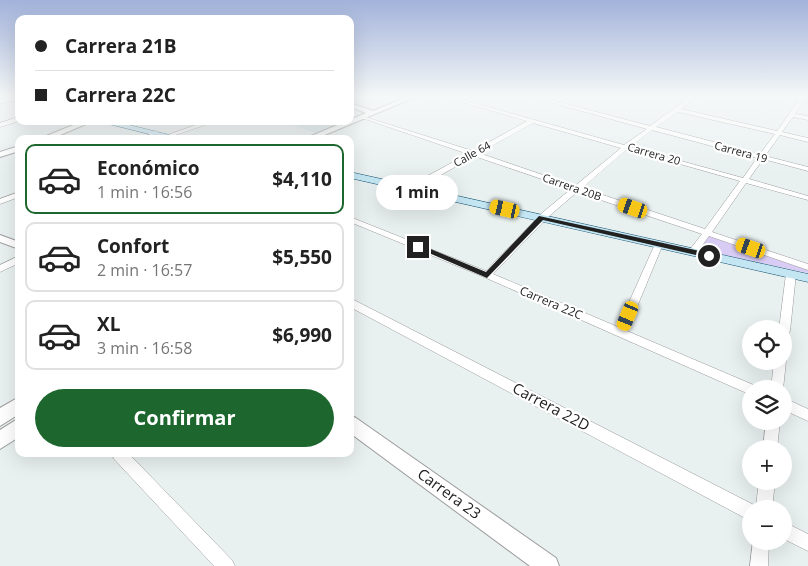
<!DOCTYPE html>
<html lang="es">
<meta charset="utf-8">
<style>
body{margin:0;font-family:"Open Sans",sans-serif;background:#f2f2f2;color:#222;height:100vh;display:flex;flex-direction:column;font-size:19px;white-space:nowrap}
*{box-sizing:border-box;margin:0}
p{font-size:16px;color:#767676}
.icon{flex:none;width:28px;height:28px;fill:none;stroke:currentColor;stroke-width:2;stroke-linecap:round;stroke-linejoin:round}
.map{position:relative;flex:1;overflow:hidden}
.details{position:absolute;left:15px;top:135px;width:339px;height:322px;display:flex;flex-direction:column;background:#fff;border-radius:10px;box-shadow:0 5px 20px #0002}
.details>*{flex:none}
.guide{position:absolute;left:15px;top:15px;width:339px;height:110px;border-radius:10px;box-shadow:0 5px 20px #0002;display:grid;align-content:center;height:110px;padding:0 20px;background:#fff}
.controls{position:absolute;left:742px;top:320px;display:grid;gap:10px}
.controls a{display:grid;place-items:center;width:50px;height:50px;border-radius:50%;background:#fff;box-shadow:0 5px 20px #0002;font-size:25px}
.end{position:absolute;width:22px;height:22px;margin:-11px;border:6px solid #212121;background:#fff;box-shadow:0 0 0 2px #fff}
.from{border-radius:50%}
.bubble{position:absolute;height:35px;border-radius:18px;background:#fff;box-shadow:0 5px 20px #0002;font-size:16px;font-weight:700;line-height:35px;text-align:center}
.car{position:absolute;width:15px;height:30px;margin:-15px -8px;border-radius:6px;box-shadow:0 0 4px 1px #0007;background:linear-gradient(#f5c518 24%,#345 0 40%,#f5c518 0 76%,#345 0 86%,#f5c518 0)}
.guide b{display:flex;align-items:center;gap:18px;height:48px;font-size:19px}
.guide b+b{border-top:1px solid #e0e0e0}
.guide i{width:12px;height:12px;background:#222}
ul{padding:9px 0 0;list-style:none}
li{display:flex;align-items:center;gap:15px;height:70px;margin:0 10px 8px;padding:0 10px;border:2px solid #e0e0e0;border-radius:10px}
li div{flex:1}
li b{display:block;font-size:19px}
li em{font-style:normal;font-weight:700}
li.current{border-color:#1d672e}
li>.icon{width:45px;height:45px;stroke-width:1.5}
.action{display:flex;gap:10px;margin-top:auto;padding:10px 20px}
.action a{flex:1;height:58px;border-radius:30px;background:#1d672e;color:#fff;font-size:20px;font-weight:700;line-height:58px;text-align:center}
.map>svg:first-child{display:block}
.education{fill:#d6e6ea}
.park{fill:#d9ccf4}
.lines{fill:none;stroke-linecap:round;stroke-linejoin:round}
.minor-casing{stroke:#9b9b9b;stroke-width:1}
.tertiary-casing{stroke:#9b9b9b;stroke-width:2}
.secondary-casing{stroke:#124f6f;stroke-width:1}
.minor{fill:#fff;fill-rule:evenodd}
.tertiary{fill:#fff;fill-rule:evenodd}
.secondary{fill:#c4e6f3;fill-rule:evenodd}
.route{fill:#212121}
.labels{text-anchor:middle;stroke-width:4.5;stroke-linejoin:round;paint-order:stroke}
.far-street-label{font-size:11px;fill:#212121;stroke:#fff}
.street-label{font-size:12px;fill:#212121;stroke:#fff}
.near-street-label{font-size:15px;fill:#212121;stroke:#fff}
</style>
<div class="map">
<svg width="808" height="566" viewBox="0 0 808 566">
<rect width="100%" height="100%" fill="#e9f0f0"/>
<path class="education" d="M280 121H346L316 133Z"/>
<path class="park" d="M708 235 808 269V273L700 250Z"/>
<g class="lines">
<defs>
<g id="minor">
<path d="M440 96H449L624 145 647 129 527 96H536L650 126 691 96H697L681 109 777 131 799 100 784 96H807L806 98 808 99V101H804L795 114 808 116V120L793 117 782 132 808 138V142L780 135 765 156 808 167V171L763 159 749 179 808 196V200L746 183 712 232 808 264V270L709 236 696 254H690L688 252 702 234 577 192 548 217 493 274 618 327 655 244 656 242H662L663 244 627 331 756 386 757 389H751V395L484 277 350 222V217L486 271 542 213 571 189 474 156 415 190H409V186L468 154 362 118V116L473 151 527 121ZM678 112 775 134 760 154 656 127ZM533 123 621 148 575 186 479 153ZM652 130 757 158 743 178 630 147ZM627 149 740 181 705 229 582 188Z"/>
<path d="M10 97 12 100 0 104V100Z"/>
<path d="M19 117V121L0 127V123Z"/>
<path d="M207 121H216L170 137 165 136Z"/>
<path d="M156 131 159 133 158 134 149 139H140Z"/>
<path d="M19 192V197L0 204V199Z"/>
<path d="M19 256V263L0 272V265Z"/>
<path d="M791 271 796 274 790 331 788 334 784 335V329H779L786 274Z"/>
<path d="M350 298 756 506 759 481H775L772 509H751V520L745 518 350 307Z"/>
<path d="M784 357 786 361 783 389H771L774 361H784Z"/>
<path d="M784 398 808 409V421L784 410Z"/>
<path d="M766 421H780L777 449H763Z"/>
<path d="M112 454H129L232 560 235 566H214L114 459Z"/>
<path d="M784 522 808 534V551L784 539Z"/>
<path d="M753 541H769L768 566H750Z"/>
</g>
<g id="tertiary">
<path d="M409 96H418L315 139H304L366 113 350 107V103L373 111Z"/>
<path d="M83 121H93L51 139H39Z"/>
<path d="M19 146V151L0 157V152Z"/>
<path d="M0 235 19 242V249L0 242Z"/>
<path d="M19 397V414L0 426V408Z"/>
<path d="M350 415 356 418 556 558 559 566H530L350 433Z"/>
<path d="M19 418V437L0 449V430Z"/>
</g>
<g id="secondary">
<path d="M0 96 19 99V103L0 98Z"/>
<path d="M97 121H113L186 139H169Z"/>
<path d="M350 172 808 274V282L350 178Z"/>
</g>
</defs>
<use href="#minor" class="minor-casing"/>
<use href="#tertiary" class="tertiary-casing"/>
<use href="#secondary" class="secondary-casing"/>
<use href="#minor" class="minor"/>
<use href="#tertiary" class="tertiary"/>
<use href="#secondary" class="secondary"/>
</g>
<linearGradient id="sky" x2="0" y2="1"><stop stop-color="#a2b2da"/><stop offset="0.55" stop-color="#f5f8f8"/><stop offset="1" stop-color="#f5f8f8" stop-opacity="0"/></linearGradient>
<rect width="808" height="175" fill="url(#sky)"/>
<path class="route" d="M539 216 709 253 713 256 709 258 543 220 487 278 415 247 421 245 486 272Z"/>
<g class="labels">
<g class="far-street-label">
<text transform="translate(741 152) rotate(15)" y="4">Carrera 19</text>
<text transform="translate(472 154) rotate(-29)" y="4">Calle 64</text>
<text transform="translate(654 154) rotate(16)" y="4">Carrera 20</text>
<text transform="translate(572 187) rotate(19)" y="4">Carrera 20B</text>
</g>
<g class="street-label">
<text transform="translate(551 303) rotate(23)" y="4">Carrera 22C</text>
</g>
<g class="near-street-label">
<text transform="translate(551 407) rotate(28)" y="5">Carrera 22D</text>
<text transform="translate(449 494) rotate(36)" y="5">Carrera 23</text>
</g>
</g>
</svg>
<div class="controls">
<a><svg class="icon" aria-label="locate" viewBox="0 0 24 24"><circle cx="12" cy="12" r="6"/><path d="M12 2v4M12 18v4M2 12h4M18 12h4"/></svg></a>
<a><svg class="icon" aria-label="layers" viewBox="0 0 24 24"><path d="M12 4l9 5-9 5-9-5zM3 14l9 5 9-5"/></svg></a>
<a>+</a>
<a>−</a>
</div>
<i class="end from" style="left:709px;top:256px"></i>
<i class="end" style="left:418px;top:247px"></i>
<div class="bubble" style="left:376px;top:175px;width:82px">1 min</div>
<i class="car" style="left:633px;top:208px;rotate:289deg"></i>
<i class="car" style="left:505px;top:209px;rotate:283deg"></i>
<i class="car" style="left:751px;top:248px;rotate:289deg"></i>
<i class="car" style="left:628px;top:316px;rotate:203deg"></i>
<div class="guide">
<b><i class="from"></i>Carrera 21B</b>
<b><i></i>Carrera 22C</b>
</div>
<section class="details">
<ul>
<li class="current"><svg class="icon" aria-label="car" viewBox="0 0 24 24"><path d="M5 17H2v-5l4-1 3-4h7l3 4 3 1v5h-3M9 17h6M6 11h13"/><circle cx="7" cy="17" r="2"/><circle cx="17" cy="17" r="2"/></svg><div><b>Económico</b><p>1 min · 16:56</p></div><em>$4,110</em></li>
<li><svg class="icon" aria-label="car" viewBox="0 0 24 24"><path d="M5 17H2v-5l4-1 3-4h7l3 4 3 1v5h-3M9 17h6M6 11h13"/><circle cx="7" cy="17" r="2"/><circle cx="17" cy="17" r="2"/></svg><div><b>Confort</b><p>2 min · 16:57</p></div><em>$5,550</em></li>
<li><svg class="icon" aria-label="car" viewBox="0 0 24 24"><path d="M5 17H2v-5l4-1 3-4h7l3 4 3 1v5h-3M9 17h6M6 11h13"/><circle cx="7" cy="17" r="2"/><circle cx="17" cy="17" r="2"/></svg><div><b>XL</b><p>3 min · 16:58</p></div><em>$6,990</em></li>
</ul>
<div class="action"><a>Confirmar</a></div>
</section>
</div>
